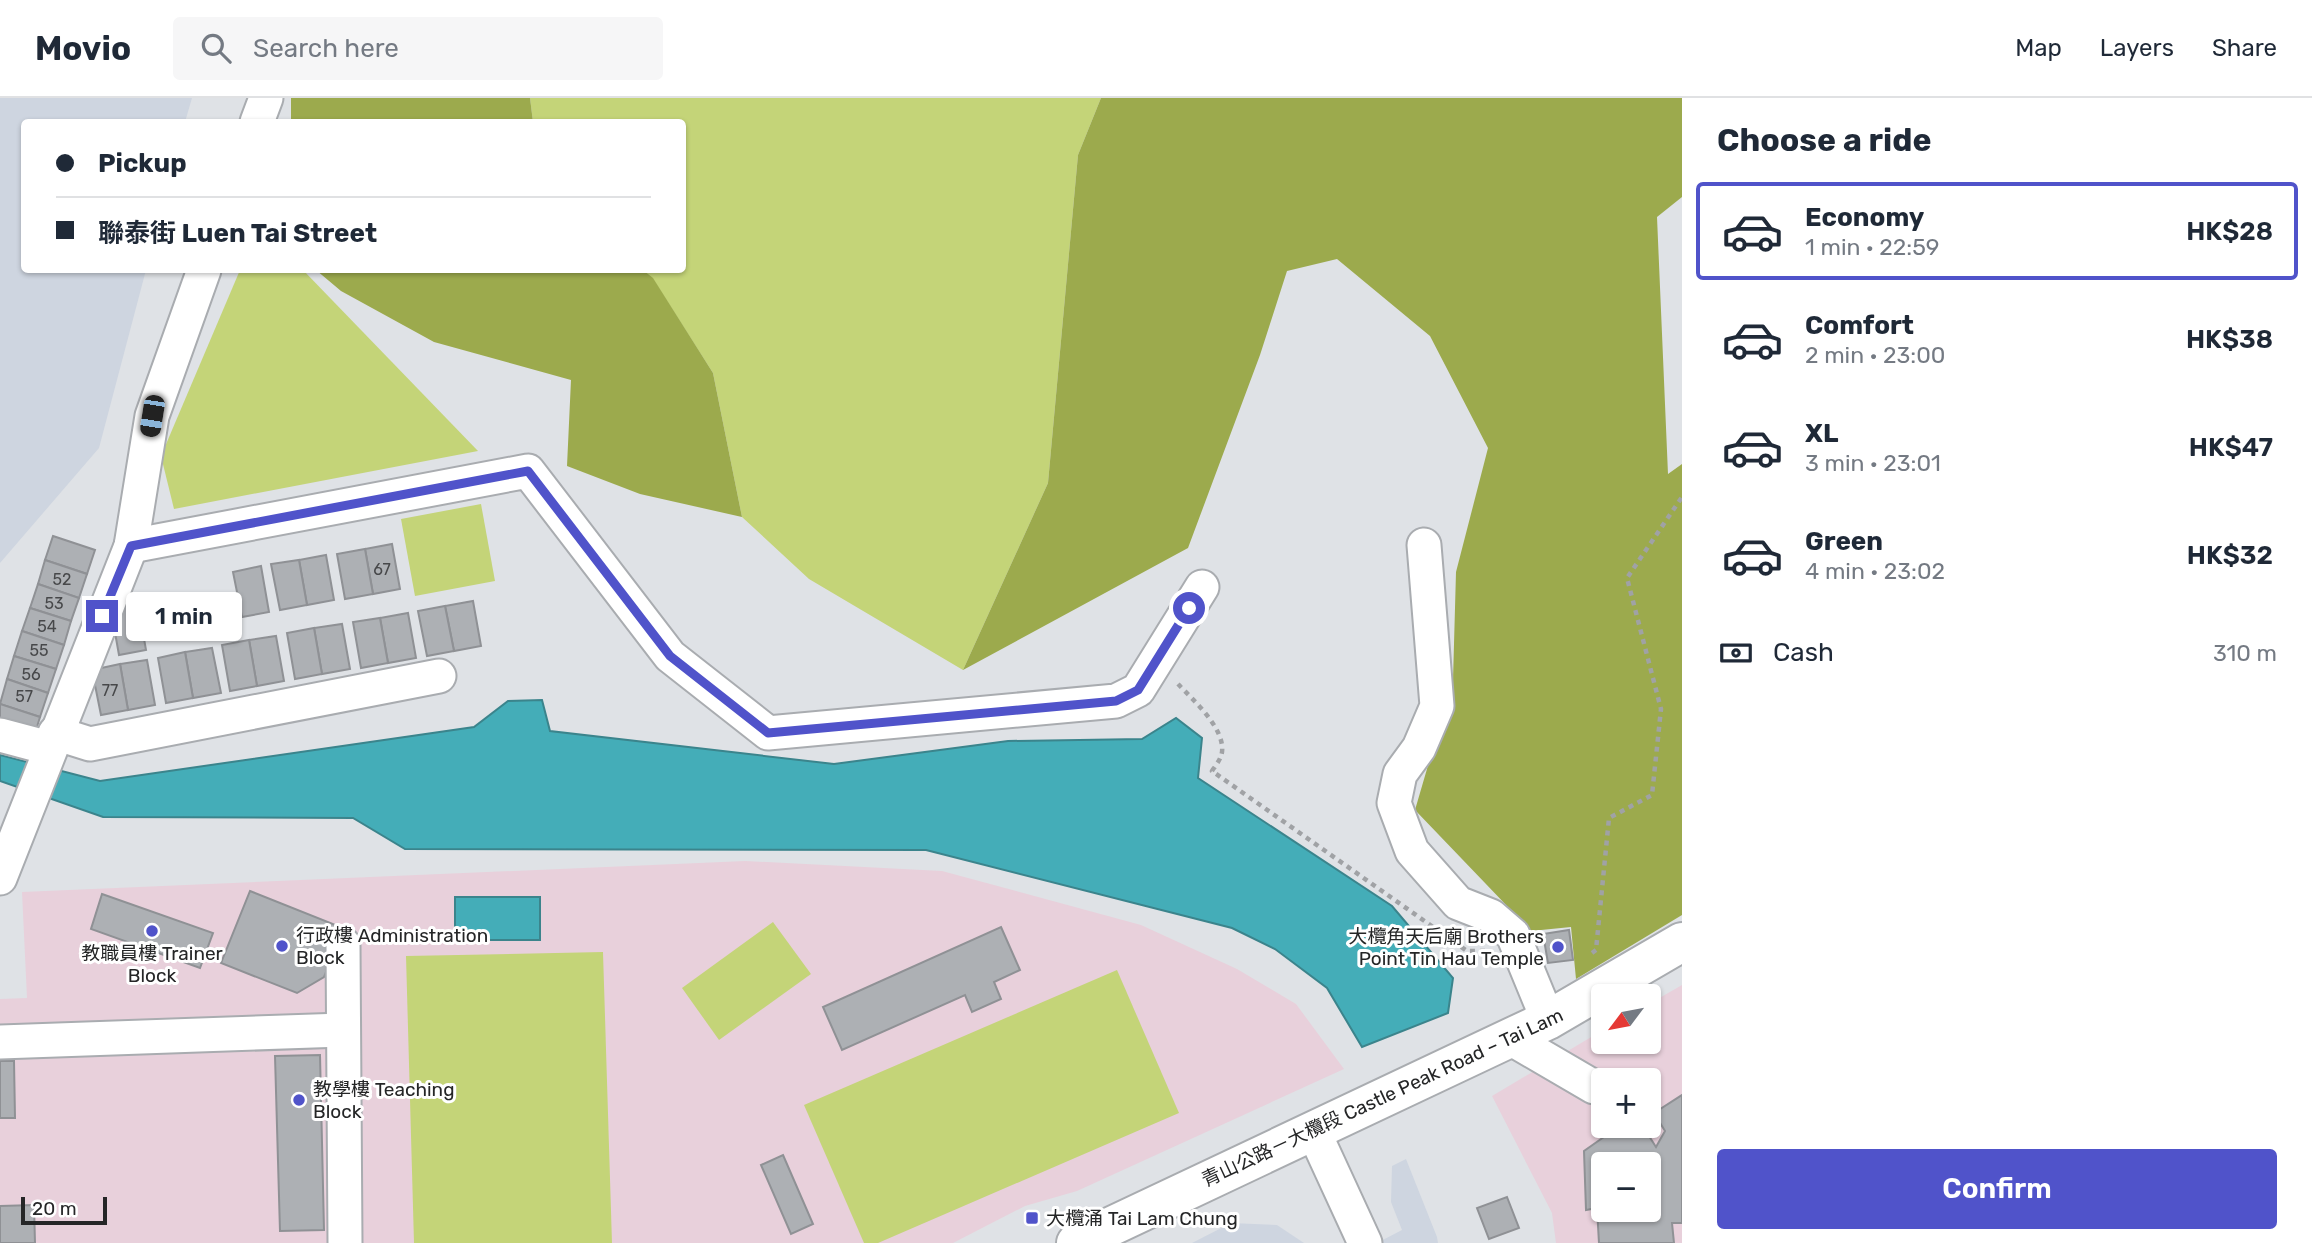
<!DOCTYPE html>
<meta charset="utf-8">
<style>
body{margin:0;font-family:Rubik,"Noto Sans TC",sans-serif;background:#f6f6f7;color:#1f2937;height:100vh;display:flex;flex-direction:column;font-size:26px;white-space:nowrap}
*{box-sizing:border-box;margin:0}
p{font-size:23px;color:#747a83}
.icon{flex:none;width:38px;height:38px;fill:none;stroke:currentColor;stroke-width:2;stroke-linecap:round;stroke-linejoin:round}
.map{position:relative;flex:1;overflow:hidden}
.sheet{display:flex;flex-direction:column;background:#fff;width:630px}
.sheet>*{flex:none}
.top-card{position:absolute;left:21px;top:21px;width:665px;height:154px;border-radius:7px;box-shadow:0 2px 5px #0004;display:grid;align-content:center;height:154px;padding:0 35px;background:#fff}
.needle{width:46px;rotate:238deg}
.fabs{position:absolute;left:1591px;top:886px;display:grid;gap:14px}
.fabs a{display:grid;place-items:center;width:70px;height:70px;border-radius:7px;background:#fff;box-shadow:0 2px 5px #0004;font-size:35px}
.scale{position:absolute;left:21px;bottom:18px;width:86px;box-sizing:border-box;padding-left:7px;border:4px solid #252627;border-top:0;font-size:19px;line-height:24px;white-space:nowrap;color:#252627;-webkit-text-stroke:5px #fff;paint-order:stroke}
.end{position:absolute;width:32px;height:32px;margin:-16px;border:9px solid #5053ca;background:#fff;box-shadow:0 0 0 4px #fff}
.from{border-radius:50%}
.bubble{position:absolute;height:49px;border-radius:7px;background:#fff;box-shadow:0 2px 5px #0004;font-size:23px;font-weight:600;line-height:49px;text-align:center}
.car{position:absolute;width:21px;height:42px;margin:-21px -10px;border-radius:9px;box-shadow:0 0 5px 2px #0007;background:linear-gradient(#222 24%,#8ab4d8 0 40%,#222 0 76%,#8ab4d8 0 86%,#222 0)}
.top-card b{display:flex;align-items:center;gap:24px;height:66px;font-size:26px}
.top-card b+b{border-top:2px solid #e0e1e3}
.top-card i{width:18px;height:18px;background:#1f2937}
ul{padding:0;list-style:none}
li{display:flex;align-items:center;gap:21px;height:98px;margin:0 14px 10px;padding:0 21px;border:4px solid transparent;border-radius:7px}
li div{flex:1}
li b{display:block;font-size:26px}
li em{font-style:normal;font-weight:600}
li.selected{border-color:#5053ca}
li>.icon{width:63px;height:63px;stroke-width:1.5}
h2{padding:0 35px;font-size:32px;line-height:84px}
.pay{display:flex;align-items:center;gap:18px;height:77px;padding:0 35px;font-size:26px}
.pay p{margin-inline-start:auto}
.button{display:flex;gap:14px;margin-top:auto;padding:14px 35px}
.button a{flex:1;height:80px;border-radius:7px;background:#5053ca;color:#fff;font-size:28px;font-weight:600;line-height:80px;text-align:center}
header{display:flex;align-items:center;gap:42px;box-sizing:border-box;height:98px;padding:0 35px;background:#fff;border-bottom:2px solid #e0e1e3}
header strong{font-size:33px}
nav{display:flex;gap:38px;margin-inline-start:auto;font-size:24px}
.search{width:490px;height:63px;background:#f6f6f7;display:flex;align-items:center;gap:18px;box-sizing:border-box;padding:0 24px;border-radius:7px;color:#747a83;font-size:26px}
main{display:flex;flex:1;min-height:0}
.map>svg:first-child{display:block}
.built{fill:#ced5e0}
.education{fill:#e8d0db;fill-rule:evenodd}
.green{fill:#c4d478}
.forest{fill:#9caa4d}
.water{fill:#44adb8;stroke:#3b848c;stroke-width:2}
.building{fill:#adb0b4;stroke:#8f9195;stroke-width:2;fill-rule:evenodd}
.lines{fill:none;stroke-linecap:round;stroke-linejoin:round}
.minor-casing{stroke:#a9acb0;stroke-width:37}
.major-casing{stroke:#a9acb0;stroke-width:42}
.path{stroke:#a0a2a5;stroke-width:4.5;stroke-dasharray:5 5;stroke-linecap:butt}
.minor{stroke:#fff;stroke-width:33}
.major{stroke:#fff;stroke-width:38}
.route{stroke:#5053ca;stroke-width:9}
.poi-dot{fill:#5053ca;stroke:#fff;stroke-width:2.5}
.labels{text-anchor:middle;stroke-width:6;stroke-linejoin:round;paint-order:stroke}
.number-label{font-size:16px;fill:#47484a}
.poi-label{font-size:19px;fill:#252627;stroke:#fff;text-anchor:start}
.street-label{font-size:19px;fill:#252627;stroke:#fff}
</style>
<header>
<strong>Movio</strong>
<div class="search"><svg class="icon" aria-label="search" viewBox="0 0 24 24"><circle cx="10" cy="10" r="6"/><path d="M15 15l6 6"/></svg>Search here</div>
<nav><a>Map</a><a>Layers</a><a>Share</a></nav>
</header>
<main>
<div class="map">
<svg width="1682" height="1145" viewBox="0 0 1682 1145">
<rect width="100%" height="100%" fill="#dfe2e6"/>
<g class="built">
<path d="M0 0H192L185 24H24V172H146L99 350 0 465Z"/>
<path d="M1406 1061 1437 1139 1438 1145H1377L1402 1132 1391 1104 1392 1068Z"/>
<path d="M1231 1125 1277 1127 1304 1145H1192Z"/>
</g>
<g class="education">
<path d="M745 763 942 773 1141 827 1237 871 1296 906 1344 971 1077 1093 1025 1108 953 1145H0V901L27 900 22 794Z"/>
<path d="M1682 887V1145H1556L1552 1115 1492 998 1603 932V943H1648L1649 906ZM1603 982H1648V1027H1603ZM1603 1066H1648V1111H1603Z"/>
</g>
<g class="green">
<path d="M530 0H1101L1078 57 1048 385 963 572 809 481 742 419 713 275 653 181 643 172H682V24H533Z"/>
<path d="M240 172H303L478 353 174 411 161 358Z"/>
<path d="M481 406 495 483 415 498 401 421Z"/>
<path d="M773 824 811 876 719 942 682 890Z"/>
<path d="M603 854 612 1145H414L406 858Z"/>
<path d="M1117 872 1179 1015 878 1145H864L804 1007Z"/>
</g>
<g class="forest">
<path d="M291 0H530L533 24H291Z"/>
<path d="M1101 0H1682V99L1657 119 1668 376 1682 366V817L1576 881 1571 829 1531 833 1415 712 1453 582 1456 474 1488 350 1430 238 1337 161 1287 173 1260 257 1188 450 963 572 1048 385 1078 57Z"/>
<path d="M316 172H643L653 180 713 275 742 419 640 396 567 368 571 282 434 244 341 193Z"/>
</g>
<g class="water">
<path d="M542 602 550 633 834 666 1008 643 1142 641 1176 620 1202 640 1198 680 1392 808 1453 880 1448 915 1362 949 1327 890 1275 851 1232 830 926 752 405 751 353 720 103 719 0 683V657L100 683 474 629 508 603Z"/>
<rect x="455" y="799" width="85" height="43"/>
</g>
<g class="building">
<path d="M53 438 95 452 87 476 45 462Z"/>
<path d="M392 446 400 491 373 496 365 451Z"/>
<path d="M365 451 373 496 345 501 337 456Z"/>
<path d="M326 457 334 502 307 507 299 462Z"/>
<path d="M45 462 87 476 79 500 38 486Z"/>
<path d="M299 462 307 507 280 512 271 466Z"/>
<path d="M261 468 269 514 242 519 233 474Z"/>
<path d="M38 486 79 500 71 523 30 510Z"/>
<path d="M473 503 481 548 454 553 445 508Z"/>
<path d="M138 507 146 552 119 557 111 512Z"/>
<path d="M445 508 454 553 427 558 418 513Z"/>
<path d="M30 510 71 523 64 547 22 533Z"/>
<path d="M408 515 416 560 388 565 380 520Z"/>
<path d="M380 520 388 565 361 570 353 524Z"/>
<path d="M342 526 350 571 322 576 314 530Z"/>
<path d="M314 530 322 576 295 581 287 535Z"/>
<path d="M22 533 64 547 56 571 14 558Z"/>
<path d="M276 538 284 583 257 588 249 542Z"/>
<path d="M249 542 257 588 230 593 222 547Z"/>
<path d="M212 550 221 595 193 600 185 554Z"/>
<path d="M185 554 193 600 166 605 158 560Z"/>
<path d="M14 558 56 571 48 595 7 581Z"/>
<path d="M147 562 155 607 128 612 120 566Z"/>
<path d="M120 566 128 612 101 617 92 572Z"/>
<path d="M7 581 48 595 40 619 0 606Z"/>
<path d="M0 606 40 619 33 642 0 632Z"/>
<path d="M250 793 343 830 324 879 297 895 221 865Z"/>
<path d="M102 796 213 835 200 870 91 831Z"/>
<path d="M1001 829 1020 872 994 884 1001 901 972 914 965 897 842 952 823 909Z"/>
<path d="M1569 832 1573 862 1548 865 1543 836Z"/>
<path d="M320 957 324 1132 280 1133 275 958Z"/>
<path d="M0 963H14L15 1020H0Z"/>
<path d="M1682 997V1125H1672L1674 1145H1599L1597 1110 1586 1112 1584 1053 1621 1027H1642L1656 1049 1665 1033 1654 1015ZM1603 1066H1648V1111H1603Z"/>
<path d="M783 1057 813 1126 791 1136 761 1067Z"/>
<path d="M1507 1099 1519 1130 1489 1141 1477 1110Z"/>
<path d="M34 1107 35 1145H0V1108Z"/>
</g>
<g class="lines">
<defs>
<g id="minor">
<path d="M257 24 266 0"/>
<path d="M1424 447 1437 608 1419 650 1400 676 1394 705 1412 753 1458 805 1491 818 1513 837 1548 922"/>
<path d="M131 448 528 373 670 558 768 635 1116 603 1138 592 1202 489"/>
<path d="M55 635 90 646 439 578"/>
<path d="M0 637 49 650"/>
<path d="M0 780 131 448 152 318 204 172"/>
<path d="M343 846 345 1145"/>
<path d="M1510 940 1594 989"/>
<path d="M0 944 343 932"/>
<path d="M1313 1032 1365 1145"/>
</g>
<path id="major" d="M1076 1145 1548 922 1682 844"/>
</defs>
<use href="#minor" class="minor-casing"/>
<use href="#major" class="major-casing"/>
<g class="path">
<path d="M1178 586C1193 602 1225 630 1222 654 1221 661 1216 667 1212 673L1467 853H1486"/>
<path d="M1592 855 1596 852 1609 720 1652 697 1661 611 1627 480 1682 399"/>
</g>
<use href="#minor" class="minor"/>
<use href="#major" class="major"/>
</g>
<g class="lines">
<path class="route" d="M102 518 131 448 528 373 670 558 768 635 1116 603 1138 592 1189 510"/>
</g>
<g class="poi-dot">
<circle cx="152" cy="833" r="7"/>
<circle cx="282" cy="848" r="7"/>
<circle cx="1558" cy="849" r="7"/>
<circle cx="299" cy="1002" r="7"/>
<rect x="1025" y="1113" width="14" height="14" rx="3.5"/>
</g>
<g class="labels">
<g class="number-label">
<text x="382" y="477">67</text>
<text x="62" y="487">52</text>
<text x="54" y="511">53</text>
<text x="47" y="534">54</text>
<text x="39" y="558">55</text>
<text x="31" y="582">56</text>
<text x="110" y="598">77</text>
<text x="24" y="604">57</text>
</g>
<g class="poi-label">
<text x="296" y="844">行政樓 Administration<tspan x="296" dy="22">Block</tspan></text>
<text x="1544" y="845" text-anchor="end">大欖角天后廟 Brothers<tspan x="1544" dy="22">Point Tin Hau Temple</tspan></text>
<text x="152" y="862" text-anchor="middle">教職員樓 Trainer<tspan x="152" dy="22">Block</tspan></text>
<text x="313" y="998">教學樓 Teaching<tspan x="313" dy="22">Block</tspan></text>
<text x="1046" y="1127">大欖涌 Tai Lam Chung</text>
</g>
<g class="street-label">
<text transform="translate(1382 999) rotate(-25)" y="7">青山公路－大欖段 Castle Peak Road – Tai Lam</text>
</g>
</g>
</svg>
<div class="fabs">
<a><svg class="needle" viewBox="-14 -14 28 28"><path d="M0-13l5 13h-10z" fill="#e53935"/><path d="M0 13l5-13h-10z" fill="#747a83"/></svg></a>
<a>+</a>
<a>−</a>
</div>
<div class="scale">20 m</div>
<i class="end from" style="left:1189px;top:510px"></i>
<i class="end" style="left:102px;top:518px"></i>
<div class="bubble" style="left:126px;top:494px;width:116px">1 min</div>
<i class="car" style="left:152px;top:318px;rotate:189deg"></i>
<div class="top-card">
<b><i class="from"></i>Pickup</b>
<b><i></i>聯泰街 Luen Tai Street</b>
</div>
</div>
<section class="sheet">
<h2>Choose a ride</h2>
<ul>
<li class="selected"><svg class="icon" aria-label="car" viewBox="0 0 24 24"><path d="M5 17H2v-5l4-1 3-4h7l3 4 3 1v5h-3M9 17h6M6 11h13"/><circle cx="7" cy="17" r="2"/><circle cx="17" cy="17" r="2"/></svg><div><b>Economy</b><p>1 min · 22:59</p></div><em>HK$28</em></li>
<li><svg class="icon" aria-label="car" viewBox="0 0 24 24"><path d="M5 17H2v-5l4-1 3-4h7l3 4 3 1v5h-3M9 17h6M6 11h13"/><circle cx="7" cy="17" r="2"/><circle cx="17" cy="17" r="2"/></svg><div><b>Comfort</b><p>2 min · 23:00</p></div><em>HK$38</em></li>
<li><svg class="icon" aria-label="car" viewBox="0 0 24 24"><path d="M5 17H2v-5l4-1 3-4h7l3 4 3 1v5h-3M9 17h6M6 11h13"/><circle cx="7" cy="17" r="2"/><circle cx="17" cy="17" r="2"/></svg><div><b>XL</b><p>3 min · 23:01</p></div><em>HK$47</em></li>
<li><svg class="icon" aria-label="car" viewBox="0 0 24 24"><path d="M5 17H2v-5l4-1 3-4h7l3 4 3 1v5h-3M9 17h6M6 11h13"/><circle cx="7" cy="17" r="2"/><circle cx="17" cy="17" r="2"/></svg><div><b>Green</b><p>4 min · 23:02</p></div><em>HK$32</em></li>
</ul>
<div class="pay"><svg class="icon" aria-label="cash" viewBox="0 0 24 24"><path d="M3 7h18v10H3z"/><circle cx="12" cy="12" r="2"/></svg>Cash<p>310 m</p></div>
<div class="button"><a>Confirm</a></div>
</section>
</main>
